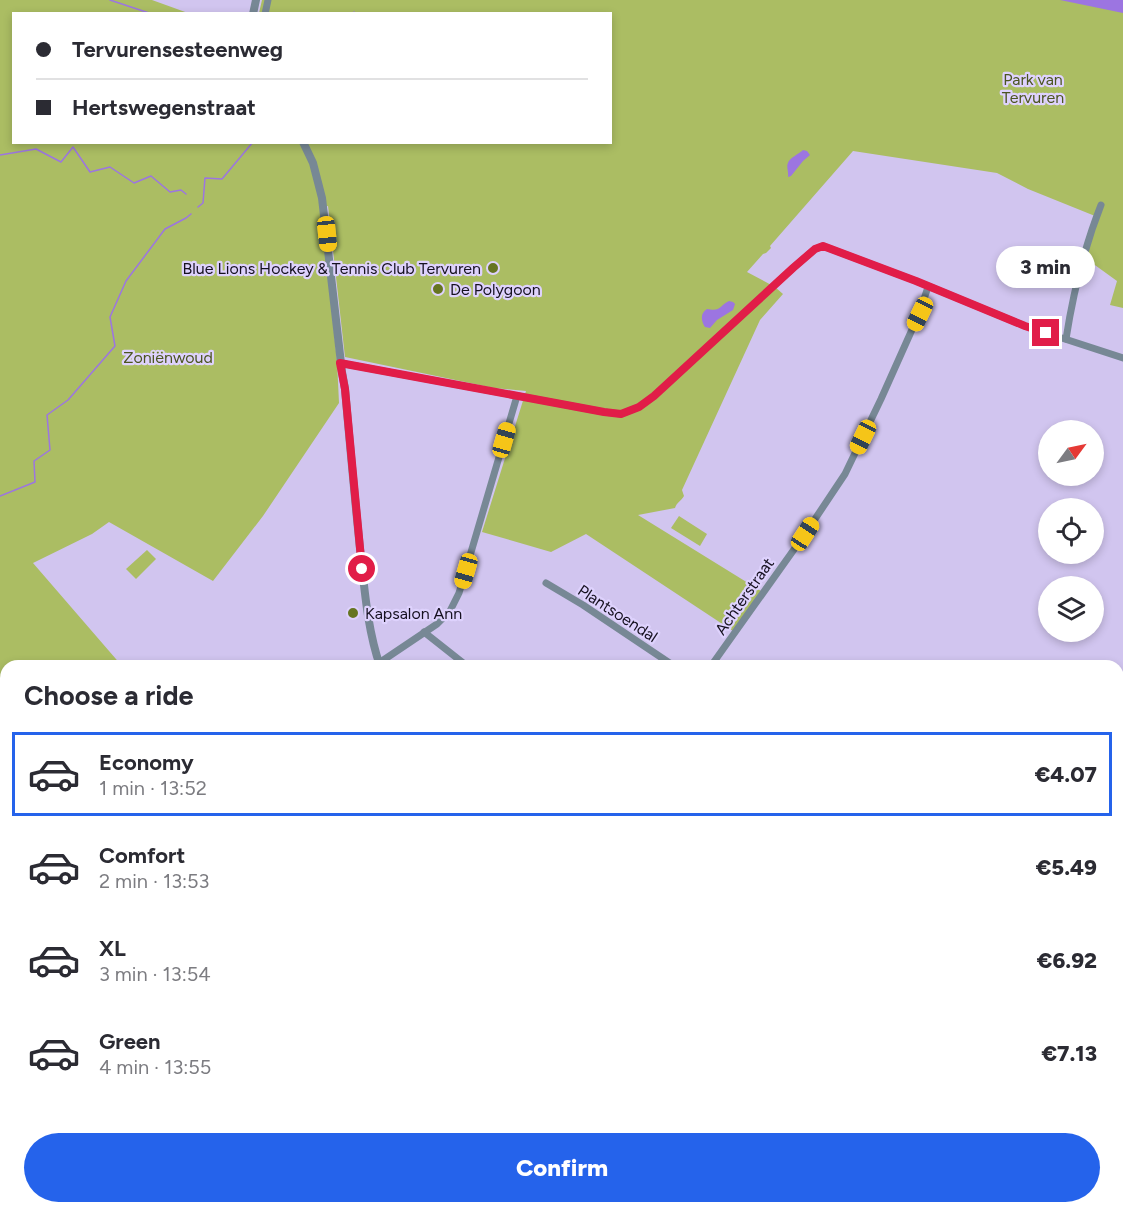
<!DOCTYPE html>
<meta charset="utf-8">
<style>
body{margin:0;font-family:Figtree,sans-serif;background:#f7f7f7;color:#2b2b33;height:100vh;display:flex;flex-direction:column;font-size:22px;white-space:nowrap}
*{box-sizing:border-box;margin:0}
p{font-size:20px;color:#7c7c81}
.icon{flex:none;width:33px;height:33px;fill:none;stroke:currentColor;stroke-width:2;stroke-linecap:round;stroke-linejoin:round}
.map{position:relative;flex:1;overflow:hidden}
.details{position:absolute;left:0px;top:660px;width:1124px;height:554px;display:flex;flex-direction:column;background:#fff;border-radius:18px 18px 0 0;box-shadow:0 3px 9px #0003}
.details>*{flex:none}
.top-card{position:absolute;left:12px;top:12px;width:600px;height:132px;border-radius:0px;box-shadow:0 3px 9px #0003;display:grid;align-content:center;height:132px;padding:0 24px;background:#fff}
.needle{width:39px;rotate:57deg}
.buttons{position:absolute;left:1038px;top:420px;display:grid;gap:12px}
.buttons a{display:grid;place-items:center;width:66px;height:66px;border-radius:50%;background:#fff;box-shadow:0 3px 9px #0003;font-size:30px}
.end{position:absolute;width:27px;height:27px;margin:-14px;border:8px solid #e11d48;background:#fff;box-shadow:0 0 0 3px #fff}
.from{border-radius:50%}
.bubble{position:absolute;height:42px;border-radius:21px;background:#fff;box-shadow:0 3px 9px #0003;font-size:20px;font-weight:800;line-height:42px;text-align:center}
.car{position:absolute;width:18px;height:36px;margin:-18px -9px;border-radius:8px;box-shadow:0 0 4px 2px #0007;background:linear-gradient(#f5c518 24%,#345 0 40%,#f5c518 0 76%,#345 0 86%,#f5c518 0)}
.top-card b{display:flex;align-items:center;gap:21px;height:57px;font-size:22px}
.top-card b+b{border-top:2px solid #e1e1e2}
.top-card i{width:15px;height:15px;background:#2b2b33}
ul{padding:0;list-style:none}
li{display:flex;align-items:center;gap:18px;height:84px;margin:0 12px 9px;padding:0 12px;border:3px solid transparent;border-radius:0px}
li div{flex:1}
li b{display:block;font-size:22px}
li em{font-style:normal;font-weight:800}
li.active{border-color:#2563eb}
li>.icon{width:54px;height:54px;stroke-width:1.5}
h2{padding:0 24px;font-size:27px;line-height:72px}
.button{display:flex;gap:12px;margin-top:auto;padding:12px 24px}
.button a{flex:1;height:69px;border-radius:36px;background:#2563eb;color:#fff;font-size:24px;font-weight:800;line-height:69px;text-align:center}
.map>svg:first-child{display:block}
.green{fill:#abbd63}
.water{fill:#9c75e1}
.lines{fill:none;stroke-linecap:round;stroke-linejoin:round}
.stream{stroke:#9c75e1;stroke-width:1.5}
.minor{stroke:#778895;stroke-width:7}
.tertiary{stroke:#778895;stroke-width:8}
.route{stroke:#e11d48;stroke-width:8}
.poi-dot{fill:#667521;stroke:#ded2fd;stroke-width:2}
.labels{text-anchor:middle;stroke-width:4.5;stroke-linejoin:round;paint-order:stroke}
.park-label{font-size:16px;fill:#4b5521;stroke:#ded2fd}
.poi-label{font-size:16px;fill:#161120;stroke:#ded2fd;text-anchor:start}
.street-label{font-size:16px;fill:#161120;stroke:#ded2fd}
</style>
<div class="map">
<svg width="1123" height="1213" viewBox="0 0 1123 1213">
<rect width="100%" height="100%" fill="#d1c5ef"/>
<g class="green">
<path d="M0 0H152L188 13 14 14V142H610V14L259 13 262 0H1123V308L1110 305 1117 281 1081 255 1095 216 1028 189 997 173 853 151 770 246 771 248 766 253 763 254 747 272 775 287 783 294 760 320 682 490 684 496C681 501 677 502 675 508L638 515 761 591 733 631 586 534 551 552 482 532 526 391 494 388 345 357 328 206 321 208 337 361 339 403 263 516 213 581 109 522 92 534 33 563 122 666H6V860L0 868Z"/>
<path d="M679 516 707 534 700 546 671 528Z"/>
<path d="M147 550 156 559 136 579 126 569Z"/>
<path d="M1118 1162 1123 1166V1213H1092L1095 1208H1118Z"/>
</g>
<g class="water">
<path d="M1060 0H1123V13Z"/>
<path d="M803 150 807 151 810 155 803 161 791 176 788 177C789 173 786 166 788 163 789 158 799 154 803 150Z"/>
<path d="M729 301 733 302 735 304 733 310 717 320 710 328 705 327C701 321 700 313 707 309 721 312 719 306 729 301Z"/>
</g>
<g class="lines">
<g class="stream">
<path d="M110 0 152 14"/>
<path d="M353 14 354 12"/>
<path d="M0 155 36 149 61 162 73 147 90 172 110 167 134 183 151 176 170 192 181 190 186 194"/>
<path d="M198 207 203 203 205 178 222 179 253 142"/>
<path d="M0 496 35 482 34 461 50 450 47 415 68 400 115 346 110 317 126 281 165 229 186 218 191 214"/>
</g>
<g class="minor">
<path d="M265 14 268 0"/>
<path d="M1066 339C1073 294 1084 248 1101 205"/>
<path d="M340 363 604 412 621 414 639 407 654 396 793 268 815 249 823 246 916 281 1025 326 1123 358"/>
<path d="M546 583 583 605 674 666"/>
<path d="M424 632 467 666"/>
<path d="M379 663 437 624 450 611 459 593 517 396"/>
<path d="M711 666 805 534 845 474 881 399 919 314 928 287"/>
<path d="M1118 973 1123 961"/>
<path d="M0 1140 6 1142"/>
<path d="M163 1213 165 1208"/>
<path d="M987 1213 990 1208"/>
</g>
<g class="tertiary">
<path d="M253 14 256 0"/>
<path d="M303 142 313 163 322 198 342 372 345 389C350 445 355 502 361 558 365 594 368 631 380 666"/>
<path d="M190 1208 204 1213"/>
</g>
</g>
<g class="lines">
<path class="route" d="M362 569 345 389 340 363 604 412 621 414 639 407 654 396 793 268 815 249 823 246 916 281 1025 326 1046 333"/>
</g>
<g class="poi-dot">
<circle cx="493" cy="268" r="6"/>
<circle cx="438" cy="289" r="6"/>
<circle cx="353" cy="613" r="6"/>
</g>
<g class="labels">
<g class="park-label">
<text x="1033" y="85">Park van<tspan x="1033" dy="18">Tervuren</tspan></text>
<text x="168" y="363">Zoniënwoud</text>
</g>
<g class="poi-label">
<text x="481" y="274" text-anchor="end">Blue Lions Hockey &amp; Tennis Club Tervuren</text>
<text x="450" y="295">De Polygoon</text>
<text x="365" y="619">Kapsalon Ann</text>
</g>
<g class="street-label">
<text transform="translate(744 596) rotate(-55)" y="6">Achterstraat</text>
<text transform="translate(618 613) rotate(33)" y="6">Plantsoendal</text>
</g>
</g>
</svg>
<div class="buttons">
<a><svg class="needle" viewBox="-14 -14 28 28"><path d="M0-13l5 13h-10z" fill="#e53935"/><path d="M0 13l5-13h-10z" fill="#7c7c81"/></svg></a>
<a><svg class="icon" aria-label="locate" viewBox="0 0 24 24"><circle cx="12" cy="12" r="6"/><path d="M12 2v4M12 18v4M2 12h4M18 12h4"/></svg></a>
<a><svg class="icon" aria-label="layers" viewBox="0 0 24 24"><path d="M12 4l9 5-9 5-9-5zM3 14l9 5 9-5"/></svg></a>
</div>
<i class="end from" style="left:362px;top:569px"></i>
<i class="end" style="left:1046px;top:333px"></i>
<div class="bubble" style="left:996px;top:246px;width:99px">3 min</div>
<i class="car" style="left:327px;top:234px;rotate:174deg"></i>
<i class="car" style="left:920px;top:314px;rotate:206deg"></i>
<i class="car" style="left:863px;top:437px;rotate:206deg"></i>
<i class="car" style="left:504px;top:440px;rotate:16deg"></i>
<i class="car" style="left:805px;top:534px;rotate:33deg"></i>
<i class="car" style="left:466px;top:571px;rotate:196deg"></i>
<div class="top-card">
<b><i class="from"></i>Tervurensesteenweg</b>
<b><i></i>Hertswegenstraat</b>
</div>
<section class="details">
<h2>Choose a ride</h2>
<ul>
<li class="active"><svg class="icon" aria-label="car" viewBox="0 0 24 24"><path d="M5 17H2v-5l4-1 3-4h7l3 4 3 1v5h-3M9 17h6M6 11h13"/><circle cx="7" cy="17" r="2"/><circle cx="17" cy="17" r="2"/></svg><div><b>Economy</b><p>1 min · 13:52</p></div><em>€4.07</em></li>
<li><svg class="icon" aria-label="car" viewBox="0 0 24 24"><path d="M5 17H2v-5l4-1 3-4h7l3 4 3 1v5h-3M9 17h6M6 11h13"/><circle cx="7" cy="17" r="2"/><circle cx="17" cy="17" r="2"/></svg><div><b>Comfort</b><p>2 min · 13:53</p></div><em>€5.49</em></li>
<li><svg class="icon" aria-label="car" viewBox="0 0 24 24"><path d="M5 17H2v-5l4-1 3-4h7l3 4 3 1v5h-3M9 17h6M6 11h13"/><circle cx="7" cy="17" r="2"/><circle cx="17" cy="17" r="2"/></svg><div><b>XL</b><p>3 min · 13:54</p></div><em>€6.92</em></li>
<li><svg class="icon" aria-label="car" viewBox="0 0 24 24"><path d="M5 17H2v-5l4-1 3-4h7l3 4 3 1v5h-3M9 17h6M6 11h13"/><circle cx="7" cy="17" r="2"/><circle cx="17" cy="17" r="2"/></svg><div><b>Green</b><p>4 min · 13:55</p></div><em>€7.13</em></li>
</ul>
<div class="button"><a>Confirm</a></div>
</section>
</div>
